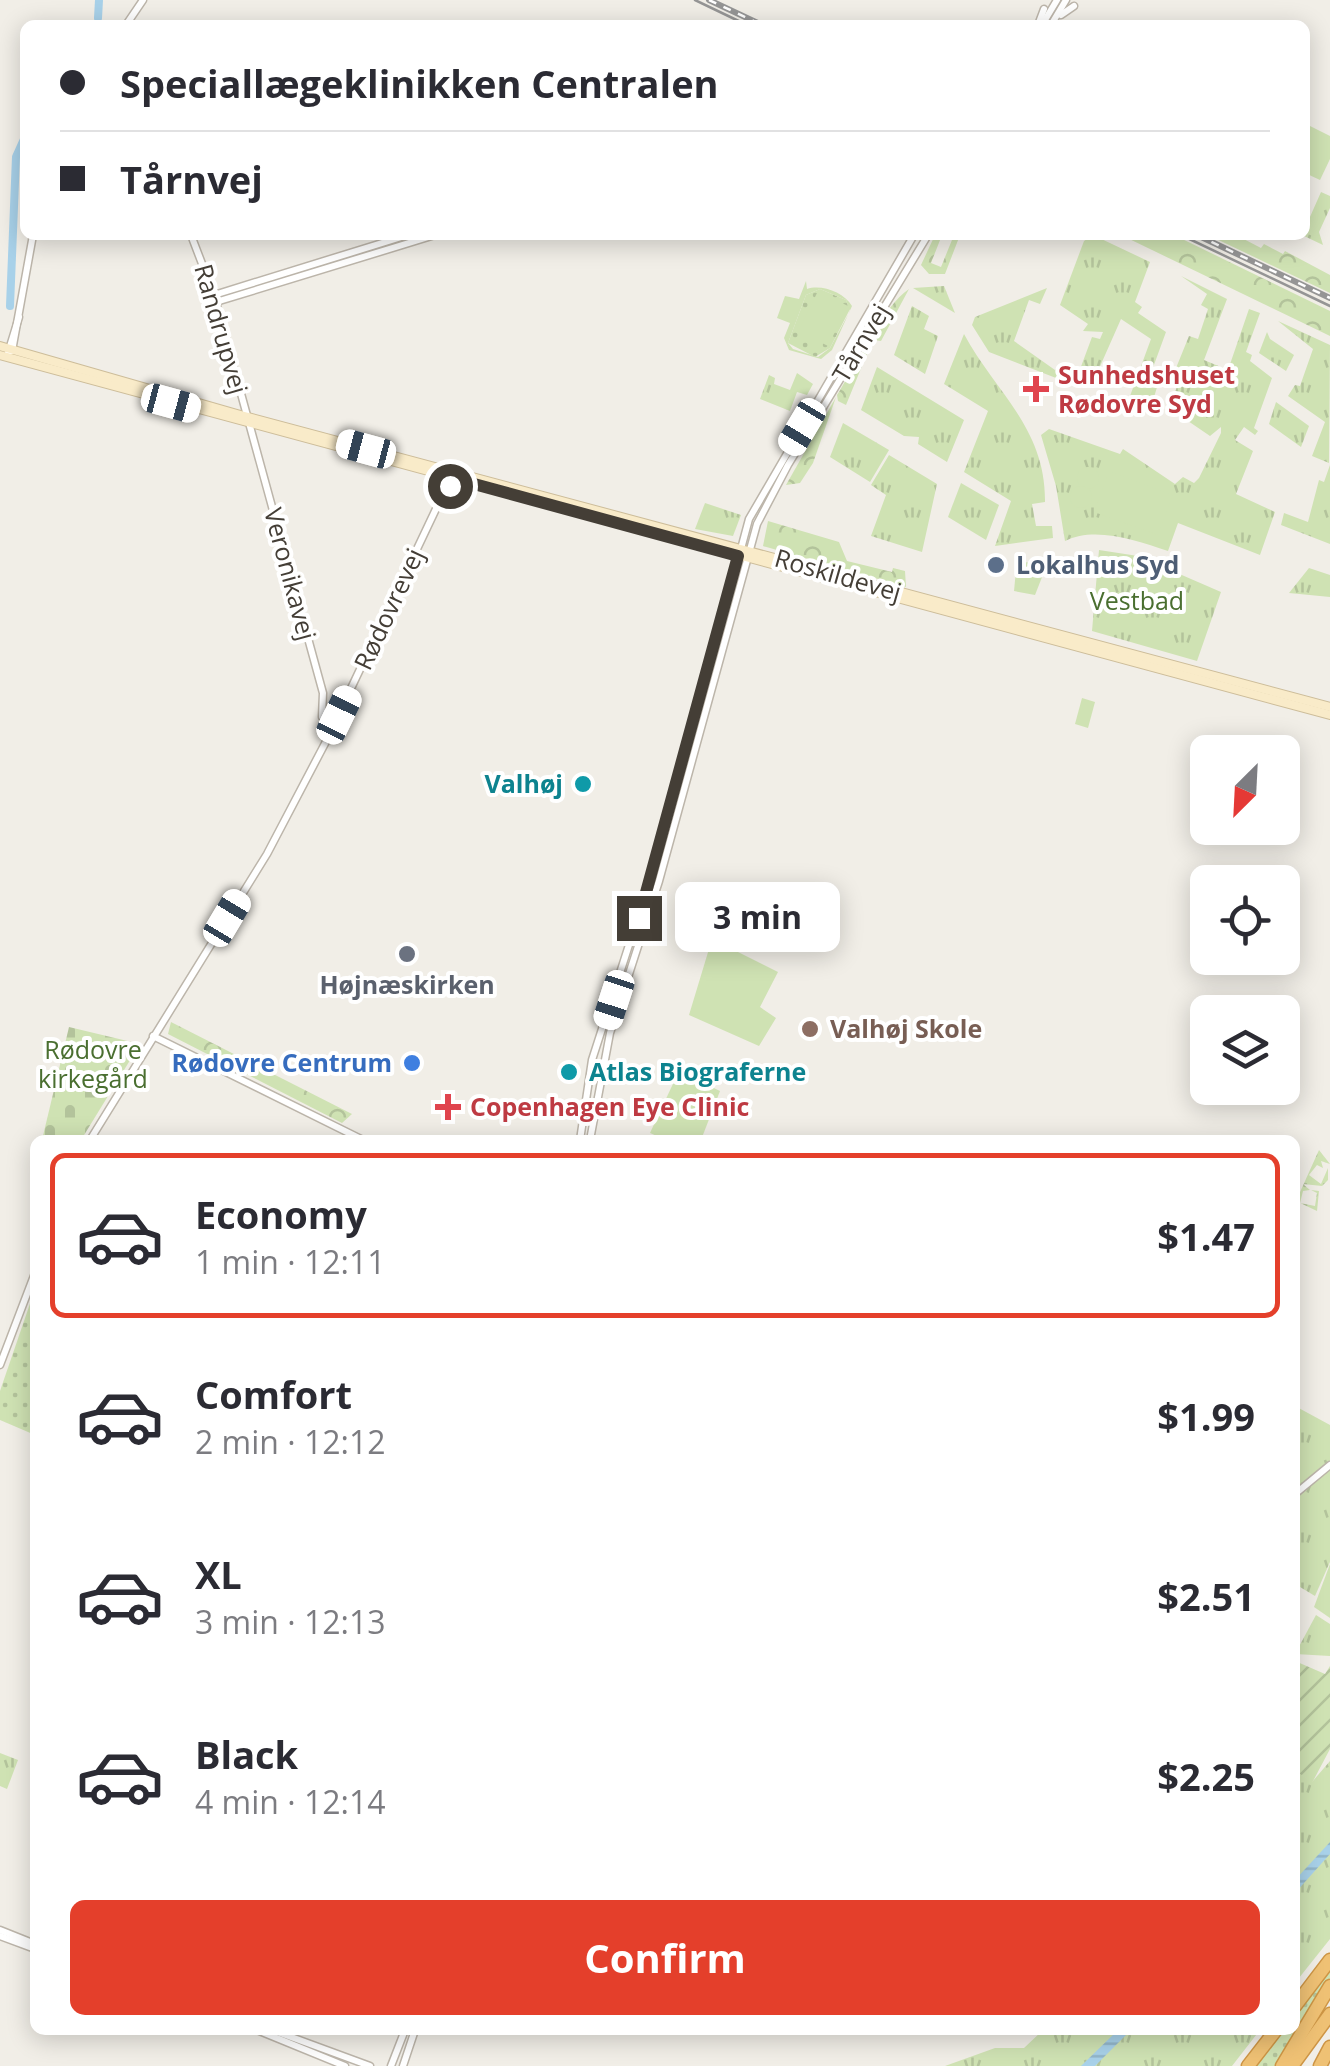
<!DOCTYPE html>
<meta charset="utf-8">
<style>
body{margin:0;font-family:"Open Sans",sans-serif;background:#f2f2f3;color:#2b2b33;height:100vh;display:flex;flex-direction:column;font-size:38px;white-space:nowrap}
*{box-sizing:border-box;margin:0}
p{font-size:32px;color:#7c7c81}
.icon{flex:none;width:55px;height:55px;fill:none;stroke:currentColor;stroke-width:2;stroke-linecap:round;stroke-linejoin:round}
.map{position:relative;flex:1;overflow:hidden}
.panel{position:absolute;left:30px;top:1135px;width:1270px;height:900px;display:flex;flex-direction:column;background:#fff;border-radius:15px;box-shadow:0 5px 25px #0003}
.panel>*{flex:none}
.guide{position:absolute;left:20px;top:20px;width:1290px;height:220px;border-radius:15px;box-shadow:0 5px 25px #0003;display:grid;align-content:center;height:220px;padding:0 40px;background:#fff}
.needle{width:65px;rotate:204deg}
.tools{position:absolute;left:1190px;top:735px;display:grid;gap:20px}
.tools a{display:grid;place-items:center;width:110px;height:110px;border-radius:15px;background:#fff;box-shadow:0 5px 25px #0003;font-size:50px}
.end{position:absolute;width:45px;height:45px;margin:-22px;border:12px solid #443e36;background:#fff;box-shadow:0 0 0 5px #fff}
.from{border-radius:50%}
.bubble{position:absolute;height:70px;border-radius:15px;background:#fff;box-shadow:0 5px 25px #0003;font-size:32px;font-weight:700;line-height:70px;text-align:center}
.car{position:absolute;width:30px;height:60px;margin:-30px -15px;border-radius:12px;box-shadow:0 0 8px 2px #0007;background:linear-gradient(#fff 24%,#345 0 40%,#fff 0 76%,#345 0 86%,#fff 0)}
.guide b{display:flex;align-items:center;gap:35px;height:95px;font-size:38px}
.guide b+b{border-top:2px solid #e1e1e2}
.guide i{width:25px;height:25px;background:#2b2b33}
ul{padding:18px 0 0;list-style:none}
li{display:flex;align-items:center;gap:30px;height:165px;margin:0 20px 15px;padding:0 20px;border:5px solid transparent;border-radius:15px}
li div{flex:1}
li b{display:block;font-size:38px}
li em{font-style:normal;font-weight:700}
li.on{border-color:#e43f2b}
li>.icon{width:90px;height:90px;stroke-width:1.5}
.cta{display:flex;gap:20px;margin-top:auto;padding:20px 40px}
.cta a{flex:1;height:115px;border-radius:15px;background:#e43f2b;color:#fff;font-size:40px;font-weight:700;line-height:115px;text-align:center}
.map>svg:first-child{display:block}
.grass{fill:url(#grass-dots)}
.forest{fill:url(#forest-crowns)}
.cemetery{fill:url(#cemetery-stones)}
.park{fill:url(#park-tufts)}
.garden{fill:url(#garden-furrows)}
.pitch{fill:#cfe2b3;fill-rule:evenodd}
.water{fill:url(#water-rules)}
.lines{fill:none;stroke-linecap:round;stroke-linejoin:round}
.river{stroke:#a8d1e9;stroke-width:8}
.tertiary-casing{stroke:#bcb5aa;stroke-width:9}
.secondary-casing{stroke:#cdbd9a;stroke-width:10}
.motorway-casing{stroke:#cd9545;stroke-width:15}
.tertiary{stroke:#fff;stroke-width:6}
.secondary{stroke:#f9ebc9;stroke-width:8}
.motorway{stroke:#efc174;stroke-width:12}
.tram{stroke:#959595;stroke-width:2.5}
.rail-casing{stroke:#959595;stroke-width:6}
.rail{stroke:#fff;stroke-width:2.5;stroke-dasharray:8;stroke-linecap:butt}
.route{stroke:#443e36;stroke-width:12}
.health-dot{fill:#e0444e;stroke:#fff;stroke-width:4}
.service-dot{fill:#5c6f8a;stroke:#fff;stroke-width:4}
.culture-dot{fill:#0f9aa8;stroke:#fff;stroke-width:4}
.worship-dot{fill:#6b7280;stroke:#fff;stroke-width:4}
.education-dot{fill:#8d6e63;stroke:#fff;stroke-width:4}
.shop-dot{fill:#3f7fe0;stroke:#fff;stroke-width:4}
.labels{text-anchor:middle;stroke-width:8;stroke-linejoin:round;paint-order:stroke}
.street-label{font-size:25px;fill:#443e36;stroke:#fff}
.health-label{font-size:25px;font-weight:bold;fill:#be3a42;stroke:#fff;text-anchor:start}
.service-label{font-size:25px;font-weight:bold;fill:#4e5e75;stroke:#fff;text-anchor:start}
.park-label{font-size:25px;fill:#4a6f30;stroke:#fff}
.culture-label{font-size:25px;font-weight:bold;fill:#0d838f;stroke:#fff;text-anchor:end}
.worship-label{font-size:25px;font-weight:bold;fill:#5b616d;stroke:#fff}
.education-label{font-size:25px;font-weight:bold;fill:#785e54;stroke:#fff;text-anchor:start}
.shop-label{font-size:25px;font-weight:bold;fill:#366cbe;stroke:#fff;text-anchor:end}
</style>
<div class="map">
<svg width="1330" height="2066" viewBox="0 0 1330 2066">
<defs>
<pattern id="grass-dots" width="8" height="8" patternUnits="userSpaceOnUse" patternTransform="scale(2.5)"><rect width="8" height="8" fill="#cfe2b3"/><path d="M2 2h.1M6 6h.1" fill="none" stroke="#b3c39b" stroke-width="1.8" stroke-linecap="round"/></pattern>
<pattern id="forest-crowns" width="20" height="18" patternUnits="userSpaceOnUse" patternTransform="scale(2.5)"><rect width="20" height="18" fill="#cfe2b3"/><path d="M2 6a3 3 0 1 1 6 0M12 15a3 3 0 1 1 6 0" fill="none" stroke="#b3c39b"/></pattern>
<pattern id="cemetery-stones" width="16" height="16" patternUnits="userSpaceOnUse" patternTransform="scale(2.5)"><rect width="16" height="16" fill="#cfe2b3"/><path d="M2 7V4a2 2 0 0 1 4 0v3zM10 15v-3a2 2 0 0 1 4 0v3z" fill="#b3c39b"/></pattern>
<pattern id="park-tufts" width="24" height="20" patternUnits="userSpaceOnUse" patternTransform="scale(2.5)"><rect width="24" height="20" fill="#cfe2b3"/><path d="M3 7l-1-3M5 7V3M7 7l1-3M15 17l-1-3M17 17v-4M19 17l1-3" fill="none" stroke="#b3c39b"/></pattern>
<pattern id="garden-furrows" width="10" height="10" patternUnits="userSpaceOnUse" patternTransform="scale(2.5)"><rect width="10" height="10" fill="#cfe2b3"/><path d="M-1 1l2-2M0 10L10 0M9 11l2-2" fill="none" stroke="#b3c39b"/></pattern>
<pattern id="water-rules" width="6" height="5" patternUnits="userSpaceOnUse" patternTransform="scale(2.5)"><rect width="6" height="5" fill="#a8d1e9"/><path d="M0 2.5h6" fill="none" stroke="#92b4c8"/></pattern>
</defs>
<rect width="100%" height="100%" fill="#f1eee7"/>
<g class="grass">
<path d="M820 289 846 300 850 309 830 348 815 357 788 343 806 295Z"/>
<path d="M1319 1150 1330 1164 1321 1161 1323 1168 1317 1165 1309 1175 1321 1184 1328 1168V1180L1322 1186 1303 1184 1310 1190 1303 1191 1300 1203 1315 1206 1317 1193 1311 1190 1319 1191 1317 1211 1296 1201Z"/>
<path d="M35 1289V1435L0 1420V1391Z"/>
<path d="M1330 1968V1978L1276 2066H1255L1284 2030H1295V2015Z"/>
</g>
<g class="forest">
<path d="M935 235H942L931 263 941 267 954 235H960L945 274H929L921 265Z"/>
<path d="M1121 235H1174L1330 311V336Z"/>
<path d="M1208 235H1236L1261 248 1264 244 1283 254 1285 251 1330 275V293Z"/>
<path d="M909 289 881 341 874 340 869 349 846 405 838 401 837 395C855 367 883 306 909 289Z"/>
<path d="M836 397 813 463 800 483 786 485Z"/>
<path d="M768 521 839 542 847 561 892 572 893 568 905 571 906 587 763 546Z"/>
<path d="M171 1022 352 1114 342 1123 168 1034Z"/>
</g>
<path class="cemetery" d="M69 1027 140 1044 81 1140H42Z"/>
<g class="park">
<path d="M1321 192 1330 196V208L1319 232 1323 245 1302 235Z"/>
<path d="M1093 235 1150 262 1135 302 1142 307 1138 313 1166 332 1151 373 1160 377 1152 404 1130 396 1151 339 1121 319 1094 380 1067 370 1079 372 1092 337 1100 339 1103 332 1083 331 1088 324 1060 305 1084 241Z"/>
<path d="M1181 276 1227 299 1204 360 1228 370 1249 309 1260 313 1246 352 1252 355 1250 361 1272 378 1254 428 1258 431 1255 435 1244 427 1235 440 1253 451 1236 494 1275 512 1260 555 1178 523 1168 551C1136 540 1094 526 1065 541L1056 486 1041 435 1049 429 1120 454 1123 449 1175 484 1183 477 1194 483 1199 478 1221 433V427L1210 436 1169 408 1181 376 1174 373 1189 336 1198 339 1208 309 1201 305 1207 294Z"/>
<path d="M944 286 955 313 913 288Z"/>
<path d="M1047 288 1040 304 1029 300 1014 341 1055 370 1062 363 1056 378 989 352 972 325 975 317Z"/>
<path d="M912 306 929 316 924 329 938 336 925 374 894 355Z"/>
<path d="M1278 321 1330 345 1329 463 1312 456 1325 422 1288 396 1295 385 1300 386 1313 349Z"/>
<path d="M1267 332 1270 339 1294 355 1286 371 1259 353Z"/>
<path d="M964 334C995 392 1046 428 1045 502L1032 504 1036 526H1052L1053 538 995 546 1011 501 964 472 988 411 944 384Z"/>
<path d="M877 367 964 420 947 462 918 444 919 437 904 436 861 410Z"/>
<path d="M797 373 813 384 807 395 797 392 790 411 760 399 769 375 775 378 774 384 790 390Z"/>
<path d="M1276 402 1309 426 1301 447 1269 424Z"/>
<path d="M843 423 889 450 870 482 830 457Z"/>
<path d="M889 455 937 484 922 552 871 536 886 495 871 485Z"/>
<path d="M1330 465V544L1281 525 1284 513 1308 522 1319 480 1324 482Z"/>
<path d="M961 483 999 505 986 540 948 517Z"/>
<path d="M705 503 741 515 733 536 695 529Z"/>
<path d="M1099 550 1138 556 1221 592 1197 661 1092 631Z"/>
<path d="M1309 568 1330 575V597L1289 593Z"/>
<path d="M1295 1406 1330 1425V1562L1315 1596 1295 1584Z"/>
<path d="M1316 1615 1330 1624V1656L1295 1654Z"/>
<path d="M0 1753 18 1760 7 1789 0 1786Z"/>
<path d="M1330 1761V1939L1295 1983V1770L1312 1782Z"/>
<path d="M1043 2030H1260L1232 2066H945L995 2048H1024Z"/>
</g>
<path class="garden" d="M1295 1661 1325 1674 1330 1666V1749L1312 1783 1295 1770Z"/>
<g class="pitch">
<path d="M1310 126 1330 136V159L1320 180 1305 173V137Z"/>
<path d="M806 281 807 289C821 284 844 292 852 306L832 350 821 359 789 350 784 338 790 323 777 318 785 296 799 299ZM820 289 846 300 850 311 830 348 818 357 793 349 788 343 806 295Z"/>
<path d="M818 291 848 306 828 346 798 331Z"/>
<circle cx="1088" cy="478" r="11"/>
<path d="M1109 471 1173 495 1158 535 1094 512Z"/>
<circle cx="1081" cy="497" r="11"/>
<path d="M1017 560 1046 567 1035 595 1014 591Z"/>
<path d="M1082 698 1095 702 1088 728 1075 724Z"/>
<path d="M712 939 778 972 760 1007 776 1018 759 1046 689 1015Z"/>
<path d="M679 1071 720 1091 701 1140H666L650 1133Z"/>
<path d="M1330 1564V1618L1314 1607Z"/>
</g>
<g class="water">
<path d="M1330 1842V1854L1295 1893V1880Z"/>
<path d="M1118 2030H1131L1095 2066H1081Z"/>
</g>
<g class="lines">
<g class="river">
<path d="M98 18 99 0"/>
<path d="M10 306 16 157 25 137"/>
</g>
<defs>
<g id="tertiary">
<path d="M1061 15 1074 6"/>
<path d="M126 25 143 0"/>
<path d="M1038 25 1044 9"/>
<path d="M1042 25 1057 0"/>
<path d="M1051 25 1066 0"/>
<path d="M191 235 214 295 323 693 322 717 328 723"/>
<path d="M214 295 408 235"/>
<path d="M216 302 435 235"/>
<path d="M12 351 33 235"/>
<path d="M8 353 19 317"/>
<circle cx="334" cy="726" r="6"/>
<path d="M336 720 453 473"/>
<path d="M153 1036 363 1140"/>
<path d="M90 1140 267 854 331 732"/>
<path d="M580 1140 592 1060 665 833 749 519 914 235"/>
<path d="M590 1140 610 1033 659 881 757 524 788 465 928 235"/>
<path d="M0 1365 35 1273"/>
<path d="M1295 1494 1330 1465"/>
<path d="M0 1930 35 1944"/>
<path d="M0 1936 35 1949"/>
<path d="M257 2030 345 2066"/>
<path d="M272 2030 370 2066"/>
<path d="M391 2066 405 2030"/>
<path d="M403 2066 415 2030"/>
</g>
<g id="secondary">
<path d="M0 346 237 414 1330 707"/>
<path d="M0 355 1330 715"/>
</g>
<g id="motorway">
<path d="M1295 2006 1330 1960"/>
<path d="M1248 2066 1276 2030"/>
<path d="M1282 2066 1330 1986"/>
<path d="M1292 2066 1330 2014"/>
<path d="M1320 2066 1330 2047"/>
</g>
</defs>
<use href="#tertiary" class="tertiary-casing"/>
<use href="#secondary" class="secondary-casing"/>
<use href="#motorway" class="motorway-casing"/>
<use href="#tertiary" class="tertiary"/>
<use href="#secondary" class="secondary"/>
<use href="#motorway" class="motorway"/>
<g class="tram">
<path d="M695 0 747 25"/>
<path d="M1181 235 1330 306"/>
</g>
<defs>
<g id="rail">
<path d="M709 0 762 25"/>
<path d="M1197 235 1330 298"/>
</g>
</defs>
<use href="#rail" class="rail-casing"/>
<use href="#rail" class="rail"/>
</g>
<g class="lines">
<path class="route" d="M450 486 452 478 738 556 639 918"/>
</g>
<g class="health-dot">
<path d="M1031 374h10v10h10v10h-10v10h-10v-10h-10v-10h10z"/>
<path d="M443 1092h10v10h10v10h-10v10h-10v-10h-10v-10h10z"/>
</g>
<circle class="service-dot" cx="996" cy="565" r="10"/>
<g class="culture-dot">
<circle cx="583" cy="784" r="10"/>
<circle cx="569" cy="1072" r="10"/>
</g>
<circle class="worship-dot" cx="407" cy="954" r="10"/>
<circle class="education-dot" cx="810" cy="1029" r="10"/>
<circle class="shop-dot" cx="412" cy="1063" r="10"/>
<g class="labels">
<g class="street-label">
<text transform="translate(221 329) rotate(74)" y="9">Randrupvej</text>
<text transform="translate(861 343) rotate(-59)" y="9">Tårnvej</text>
<text transform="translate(290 574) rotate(75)" y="9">Veronikavej</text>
<text transform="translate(838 575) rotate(16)" y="9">Roskildevej</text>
<text transform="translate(389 609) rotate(-65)" y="9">Rødovrevej</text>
</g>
<g class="health-label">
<text x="1058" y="384">Sunhedshuset<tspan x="1058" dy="29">Rødovre Syd</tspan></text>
<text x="470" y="1116">Copenhagen Eye Clinic</text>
</g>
<g class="service-label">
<text x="1016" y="574">Lokalhus Syd</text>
</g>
<g class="park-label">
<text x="1137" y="610">Vestbad</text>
<text x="93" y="1059">Rødovre<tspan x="93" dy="29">kirkegård</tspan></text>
</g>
<g class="culture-label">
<text x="563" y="793">Valhøj</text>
<text x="589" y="1081" text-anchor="start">Atlas Biograferne</text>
</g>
<g class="worship-label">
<text x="407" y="994">Højnæskirken</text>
</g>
<g class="education-label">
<text x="830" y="1038">Valhøj Skole</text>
</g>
<g class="shop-label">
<text x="392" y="1072">Rødovre Centrum</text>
</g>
</g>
</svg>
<div class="tools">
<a><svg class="needle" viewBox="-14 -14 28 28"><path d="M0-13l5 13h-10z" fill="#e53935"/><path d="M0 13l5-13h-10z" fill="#7c7c81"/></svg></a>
<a><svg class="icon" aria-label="locate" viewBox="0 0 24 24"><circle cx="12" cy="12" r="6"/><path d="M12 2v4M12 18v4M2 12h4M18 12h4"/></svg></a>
<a><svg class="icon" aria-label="layers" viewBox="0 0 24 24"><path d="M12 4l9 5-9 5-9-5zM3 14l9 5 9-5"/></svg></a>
</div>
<i class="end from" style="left:450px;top:486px"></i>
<i class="end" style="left:639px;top:918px"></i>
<div class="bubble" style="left:675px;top:882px;width:165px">3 min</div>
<i class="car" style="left:171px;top:403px;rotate:105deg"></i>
<i class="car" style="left:802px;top:427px;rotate:211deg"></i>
<i class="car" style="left:366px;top:449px;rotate:285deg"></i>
<i class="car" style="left:339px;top:715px;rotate:26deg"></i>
<i class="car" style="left:227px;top:918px;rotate:31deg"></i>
<i class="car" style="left:614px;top:1000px;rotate:198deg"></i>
<div class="guide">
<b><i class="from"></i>Speciallægeklinikken Centralen</b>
<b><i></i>Tårnvej</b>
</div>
<section class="panel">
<ul>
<li class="on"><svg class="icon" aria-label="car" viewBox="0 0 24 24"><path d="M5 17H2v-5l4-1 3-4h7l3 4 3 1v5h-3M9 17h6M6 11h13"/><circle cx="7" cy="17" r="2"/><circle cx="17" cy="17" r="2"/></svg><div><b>Economy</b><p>1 min · 12:11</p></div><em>$1.47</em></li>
<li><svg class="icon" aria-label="car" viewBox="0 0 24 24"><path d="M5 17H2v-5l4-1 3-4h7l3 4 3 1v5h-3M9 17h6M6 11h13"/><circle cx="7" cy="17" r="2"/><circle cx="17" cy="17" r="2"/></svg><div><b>Comfort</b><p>2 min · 12:12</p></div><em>$1.99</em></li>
<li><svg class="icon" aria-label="car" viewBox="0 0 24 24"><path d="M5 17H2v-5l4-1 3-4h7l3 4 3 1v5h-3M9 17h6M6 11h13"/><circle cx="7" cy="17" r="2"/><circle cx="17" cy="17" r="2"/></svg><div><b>XL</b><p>3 min · 12:13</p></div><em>$2.51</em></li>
<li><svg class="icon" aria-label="car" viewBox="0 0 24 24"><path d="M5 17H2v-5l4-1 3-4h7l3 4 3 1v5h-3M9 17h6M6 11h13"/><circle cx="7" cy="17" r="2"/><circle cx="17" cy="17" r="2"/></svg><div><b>Black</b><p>4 min · 12:14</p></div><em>$2.25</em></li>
</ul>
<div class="cta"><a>Confirm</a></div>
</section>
</div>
